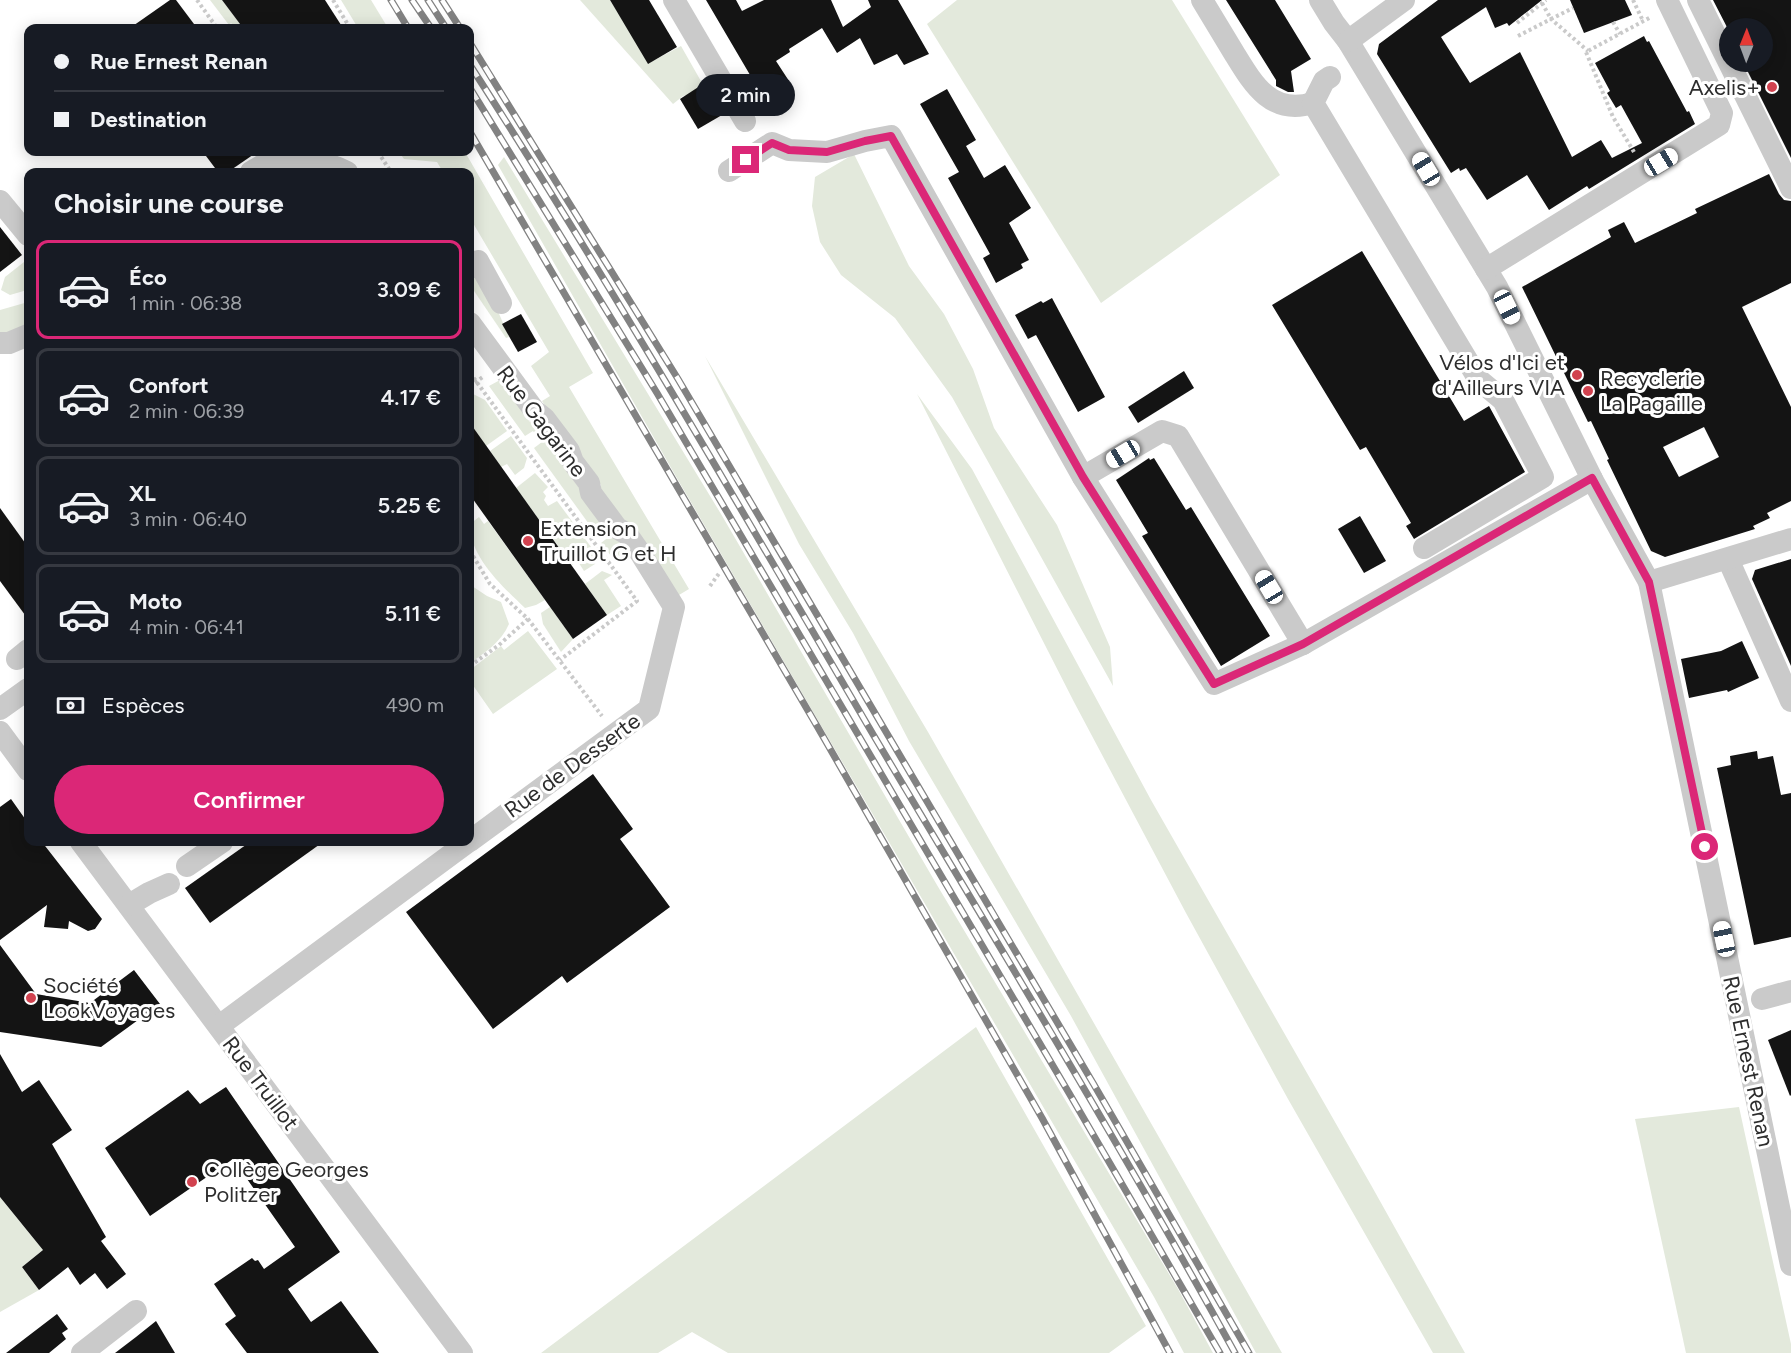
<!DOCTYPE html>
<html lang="fr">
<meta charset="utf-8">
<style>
body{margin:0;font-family:Figtree,sans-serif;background:#20242c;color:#f1f3f6;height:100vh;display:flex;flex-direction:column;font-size:22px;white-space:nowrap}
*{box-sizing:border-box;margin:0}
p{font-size:20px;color:#9ea1a6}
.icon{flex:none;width:33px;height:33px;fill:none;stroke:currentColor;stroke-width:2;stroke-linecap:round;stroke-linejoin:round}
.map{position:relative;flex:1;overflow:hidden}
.side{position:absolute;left:24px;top:168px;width:450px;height:678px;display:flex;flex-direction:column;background:#171b24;border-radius:12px;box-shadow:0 3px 15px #0003}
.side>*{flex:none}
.guide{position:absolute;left:24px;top:24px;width:450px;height:132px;border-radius:12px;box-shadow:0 3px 15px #0003;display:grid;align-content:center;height:132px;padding:0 30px;background:#171b24}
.needle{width:39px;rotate:1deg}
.tools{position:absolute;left:1719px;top:18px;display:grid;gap:12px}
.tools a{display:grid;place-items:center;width:54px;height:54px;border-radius:50%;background:#171b24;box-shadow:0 3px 15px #0003;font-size:30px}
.end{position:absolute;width:27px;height:27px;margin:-14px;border:8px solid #db2777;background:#fff;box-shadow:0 0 0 3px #fff}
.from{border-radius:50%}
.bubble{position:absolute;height:42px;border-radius:21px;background:#171b24;box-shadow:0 3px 15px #0003;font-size:20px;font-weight:600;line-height:42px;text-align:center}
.car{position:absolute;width:18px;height:36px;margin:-18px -9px;border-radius:8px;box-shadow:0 0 4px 2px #0007;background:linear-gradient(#fff 24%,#345 0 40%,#fff 0 76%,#345 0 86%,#fff 0)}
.guide b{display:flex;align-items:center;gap:21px;height:57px;font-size:22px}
.guide b+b{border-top:2px solid #363941}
.guide i{width:15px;height:15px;background:#f1f3f6}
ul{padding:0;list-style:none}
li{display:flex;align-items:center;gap:18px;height:99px;margin:0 12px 9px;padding:0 18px;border:3px solid #363941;border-radius:12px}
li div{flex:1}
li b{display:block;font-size:22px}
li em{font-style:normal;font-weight:600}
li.selected{border-color:#db2777}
li>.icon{width:54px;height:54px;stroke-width:1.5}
h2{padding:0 30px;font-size:27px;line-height:72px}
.pay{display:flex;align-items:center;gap:15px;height:66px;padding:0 30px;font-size:22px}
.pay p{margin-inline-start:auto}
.primary-button{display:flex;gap:12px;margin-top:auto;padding:12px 30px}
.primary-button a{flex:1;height:69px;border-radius:36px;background:#db2777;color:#fff;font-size:24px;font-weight:600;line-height:69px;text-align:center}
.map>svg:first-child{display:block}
.green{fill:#e3e9dc}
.building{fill:#141414;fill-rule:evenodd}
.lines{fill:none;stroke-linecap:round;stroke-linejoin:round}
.path{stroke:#cacaca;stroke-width:4;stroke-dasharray:3 3;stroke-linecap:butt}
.minor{stroke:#cacaca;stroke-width:22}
.rail-casing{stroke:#828282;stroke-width:7}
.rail{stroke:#fff;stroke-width:4.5;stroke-dasharray:14;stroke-linecap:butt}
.route{stroke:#db2777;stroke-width:8}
.poi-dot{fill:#d1424f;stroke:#fff;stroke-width:2}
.labels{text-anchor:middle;stroke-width:6;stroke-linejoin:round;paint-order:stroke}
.poi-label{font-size:22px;fill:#2d2d2d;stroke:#fff;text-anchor:start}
.street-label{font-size:22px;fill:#2d2d2d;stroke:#fff}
</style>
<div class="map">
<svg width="1791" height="1353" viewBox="0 0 1791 1353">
<rect width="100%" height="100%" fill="#fff"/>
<g class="green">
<path d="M210 0H222L243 28 240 26 236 28 231 23 229 25Z"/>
<path d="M341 0H371L388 28H358Z"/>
<path d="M580 0H610L649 63 681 46 706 90 683 96 673 104Z"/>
<path d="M957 0H1172L1280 175 1101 303 927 24Z"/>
<path d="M399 152H465L593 373 569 387 689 589 679 595 599 493 601 485 542 401 550 396 531 366 549 352 470 218V172H443L437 162 404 159Z"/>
<path d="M854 154 909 266 944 314 973 369 994 428 1057 525 1110 647 1113 686 952 397 895 318 841 275 820 242 812 206 815 177Z"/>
<path d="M504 157 721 514 937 885 1178 1289 1213 1353H1184L1154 1297 678 480 498 165Z"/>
<path d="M24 262 28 267V288L27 290 10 295 1 290 5 277Z"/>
<path d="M475 275 494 302 509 337 506 338 470 285V279Z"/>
<path d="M28 302V326L0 336V310Z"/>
<path d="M705 356 928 732 1282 1353H1256L1071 1016 909 741 853 633 799 544Z"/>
<path d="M500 380 530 422H540L546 430 537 437 533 431 525 436 489 386Z"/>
<path d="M473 394 485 400 507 431 486 446 470 423V396Z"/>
<path d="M917 394 972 469 1151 800 1371 1185 1465 1353H1433L1288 1099 1186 913 1074 702Z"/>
<path d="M511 436 527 458 524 468 515 475 507 464 501 467 490 451Z"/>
<path d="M550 436 563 454 561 463 627 553 615 561 601 543 610 536 602 526 594 531 534 448Z"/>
<path d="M535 473 548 487 543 492 546 496 544 500 548 506 557 501 597 555 595 564 584 571 577 560 572 565 516 488Z"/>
<path d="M479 517 484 524 488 521 545 600 536 605 525 608C503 587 469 556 470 524Z"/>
<path d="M470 565 472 570V586L487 596 501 602 509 624C501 642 486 652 470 663Z"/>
<path d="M602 571 612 575 604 580 621 606 607 615 585 584Z"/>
<path d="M550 607 573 639 561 652 543 624 541 613Z"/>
<path d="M528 631 557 669 493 714 470 681V670L501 646 504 650Z"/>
<path d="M976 1027 1146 1326 1109 1353H728L692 1332 658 1353H541Z"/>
<path d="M1739 1107 1791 1344V1353H1686L1635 1119Z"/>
<path d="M0 1197 43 1250 22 1267 39 1290 0 1312Z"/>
</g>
<g class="building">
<path d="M170 0H176L197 28H130Z"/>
<path d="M222 0H325L343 28H243Z"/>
<path d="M610 0H649L677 47 648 64Z"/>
<path d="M706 0H736L742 11 764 0H831L843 27 871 7 868 0H898L929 54 904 65 897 54 874 65 860 38 837 53 822 28 789 49 790 52 776 61 789 81 763 97Z"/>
<path d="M1226 0H1275L1311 59 1291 71 1294 92H1288L1276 86V80Z"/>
<path d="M1438 0H1542L1509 26 1507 23 1495 28 1486 7 1441 37 1470 83 1520 52 1572 157 1601 140 1612 158 1642 143 1621 105 1616 108 1607 93 1610 91 1595 63 1644 36 1647 42 1649 41 1687 112 1689 111 1695 124 1589 189 1587 186 1549 210 1527 175 1487 200 1466 168 1460 171 1459 168 1451 173 1377 54 1379 44Z"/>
<path d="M1570 0H1625L1632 15 1584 33Z"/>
<path d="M1713 0H1791V158L1743 62H1762V28H1730V33Z"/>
<path d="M703 84 722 115 698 129 680 99Z"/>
<path d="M947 89 976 140 966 146 984 178 1005 165 1031 208 1009 223 1029 260 1021 264 1023 268 996 283 983 258 990 254 948 178 959 172 920 104Z"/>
<path d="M203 152H257L228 172H218Z"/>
<path d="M1769 174 1779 194 1784 200 1791 201V283L1742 307 1791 407V501L1767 513 1770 518 1753 526 1755 529 1665 557 1651 551 1607 460 1609 459 1591 421 1588 422 1522 287 1611 237 1608 230 1624 222 1635 243 1697 213 1695 209ZM1704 427 1719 457 1679 477 1663 447Z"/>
<path d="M0 227 22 255 0 272Z"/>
<path d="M1362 251 1464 421 1489 406 1525 472 1414 539 1406 526 1411 523 1366 447 1360 450 1272 305Z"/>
<path d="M1052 298 1105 397 1078 412 1036 335 1028 339 1015 315 1041 301 1043 303Z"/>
<path d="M521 314 537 342 518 352 502 324Z"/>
<path d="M1184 371 1194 388 1138 423 1128 407Z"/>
<path d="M470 423 607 615 573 639 470 495Z"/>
<path d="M1149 458 1150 460 1154 458 1186 510 1191 507 1270 636 1221 666 1142 536 1148 533 1116 480Z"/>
<path d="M0 508 28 547V619L0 581Z"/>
<path d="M1360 516 1386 561 1364 573 1338 529Z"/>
<path d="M1791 559V666L1752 579 1755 570Z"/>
<path d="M1742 641 1759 678 1728 692 1727 690 1689 698 1681 659 1721 651Z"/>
<path d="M1757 751 1758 759 1773 756 1781 795 1791 793V937L1754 945 1717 768 1731 765 1730 756Z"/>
<path d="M593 774 633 829 620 839 670 907 567 983 562 976 493 1029 406 912Z"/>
<path d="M11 799 28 823V842H42L102 919 95 929 88 931 69 921 68 929 44 927 47 905 0 940V807Z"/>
<path d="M250 842H323L210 923 185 888Z"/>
<path d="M0 945 36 994 90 1003 134 970 160 1004 101 1047 0 1032Z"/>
<path d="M1791 1030V1095L1790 1096 1768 1040Z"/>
<path d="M0 1054 22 1092 39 1080 72 1130 52 1144 106 1237 101 1241 126 1274 107 1289 95 1273 80 1285 68 1267 39 1290 22 1267 43 1250 0 1197Z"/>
<path d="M226 1087 340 1252 288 1289 311 1322 341 1301 379 1353H247L225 1324 236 1316 214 1284 252 1258 255 1261 258 1260 264 1269 295 1247 233 1159 150 1216 105 1148 188 1090 200 1104Z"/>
<path d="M57 1314 68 1329 62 1333 66 1339 49 1353H6Z"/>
<path d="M156 1321 175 1353H115L136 1337Z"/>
</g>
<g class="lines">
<g class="path">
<path d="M197 0 217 28"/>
<path d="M333 0 350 28"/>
<path d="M1633 0 1643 21"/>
<path d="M1542 3 1551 19 1573 8"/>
<path d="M1613 22 1620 34"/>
<path d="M1517 23 1546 0"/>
<path d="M1518 36 1551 19 1588 51"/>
<path d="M378 152 391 172"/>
<path d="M1634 152 1613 117 1586 52 1651 17"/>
<path d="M470 373 637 601 560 660"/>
<path d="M470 386 484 376"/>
<path d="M470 551 490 584 528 619 602 716"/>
<path d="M710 586 720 572"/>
<path d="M470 666 499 645 528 619"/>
</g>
<g class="minor">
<path d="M674 0 745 121"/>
<path d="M1202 0C1213 18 1223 35 1234 53 1253 84 1271 116 1313 103"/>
<path d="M1320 0 1334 23 1348 41 1497 287 1592 479 1649 582 1791 1265"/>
<path d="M1698 0 1791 188"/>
<path d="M1348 41 1404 0"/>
<path d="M1330 77 1324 81 1313 103 1479 380 1503 400 1543 477 1424 548"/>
<path d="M729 171 772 143 789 150 827 152 865 141 891 136 1083 477 1214 684 1303 644 1592 479"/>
<path d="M251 172C256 169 262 165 267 163 291 153 325 161 347 172"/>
<path d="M0 201 28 235"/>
<path d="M470 268 478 261 501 303"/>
<path d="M1486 269 1719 125 1722 113 1667 0"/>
<path d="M470 323 534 410 544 418 569 451 573 462 589 483 591 493 617 528 627 534 641 554 674 607 649 709 470 841"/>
<path d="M0 343H9L28 335"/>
<path d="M1083 477 1162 431 1178 436 1303 644"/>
<path d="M1728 559 1791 701"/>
<path d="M1649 582 1791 539"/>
<path d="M17 659 28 650"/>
<path d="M0 709 28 689"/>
<path d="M0 732 28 770"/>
<path d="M81 842 462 1353"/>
<path d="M187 866 222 842"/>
<path d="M129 905 149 893 169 884"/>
<path d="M1762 999 1791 991"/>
<path d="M219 1026 468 842"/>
<path d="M82 1353 136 1311"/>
</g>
<defs>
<g id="rail">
<path d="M391 0 408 28"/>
<path d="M412 0 431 28"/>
<path d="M428 0 446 28"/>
<path d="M442 0 460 28"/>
<path d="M470 43 678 379 1093 1083 1249 1353"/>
<path d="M470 65C611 284 742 511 874 736 996 941 1120 1144 1235 1353"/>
<path d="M470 88 657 393 1069 1093 1220 1353"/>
<path d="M470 132 817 726 1042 1118 1170 1353"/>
</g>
</defs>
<use href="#rail" class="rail-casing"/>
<use href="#rail" class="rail"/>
</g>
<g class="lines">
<path class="route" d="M746 160 772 143 789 150 827 152 865 141 891 136 1083 477 1214 684 1303 644 1592 478 1649 582 1705 847"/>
</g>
<g class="poi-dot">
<circle cx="1772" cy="87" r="6"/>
<circle cx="1577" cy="375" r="6"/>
<circle cx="1588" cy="391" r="6"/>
<circle cx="528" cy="541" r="6"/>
<circle cx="31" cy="998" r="6"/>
<circle cx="192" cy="1182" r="6"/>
</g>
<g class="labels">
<g class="poi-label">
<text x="1760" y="95" text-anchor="end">Axelis+</text>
<text x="1565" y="370" text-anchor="end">Vélos d'Ici et<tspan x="1565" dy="25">d'Ailleurs VIA</tspan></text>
<text x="1600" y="386">Recyclerie<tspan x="1600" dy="25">La Pagaille</tspan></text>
<text x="540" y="536">Extension<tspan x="540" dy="25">Truillot G et H</tspan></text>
<text x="43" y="993">Société<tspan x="43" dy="25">LookVoyages</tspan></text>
<text x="204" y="1177">Collège Georges<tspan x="204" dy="25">Politzer</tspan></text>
</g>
<g class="street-label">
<text transform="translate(542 421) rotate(53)" y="8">Rue Gagarine</text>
<text transform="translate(572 765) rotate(-36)" y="8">Rue de Desserte</text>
<text transform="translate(1749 1061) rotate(78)" y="8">Rue Ernest Renan</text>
<text transform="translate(261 1083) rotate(53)" y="8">Rue Truillot</text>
</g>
</g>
</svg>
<div class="tools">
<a><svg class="needle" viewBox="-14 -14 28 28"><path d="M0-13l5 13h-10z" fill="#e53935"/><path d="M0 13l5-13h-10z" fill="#9ea1a6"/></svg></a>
</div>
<i class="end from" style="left:1705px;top:847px"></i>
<i class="end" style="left:746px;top:160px"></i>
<div class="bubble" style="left:696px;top:74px;width:99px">2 min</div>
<i class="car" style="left:1661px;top:162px;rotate:59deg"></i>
<i class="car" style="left:1426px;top:169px;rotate:329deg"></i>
<i class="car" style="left:1507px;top:307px;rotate:154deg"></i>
<i class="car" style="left:1123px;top:454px;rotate:239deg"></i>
<i class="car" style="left:1269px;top:587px;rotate:329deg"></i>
<i class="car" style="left:1724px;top:939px;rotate:348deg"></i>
<div class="guide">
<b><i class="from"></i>Rue Ernest Renan</b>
<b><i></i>Destination</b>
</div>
<section class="side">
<h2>Choisir une course</h2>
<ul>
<li class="selected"><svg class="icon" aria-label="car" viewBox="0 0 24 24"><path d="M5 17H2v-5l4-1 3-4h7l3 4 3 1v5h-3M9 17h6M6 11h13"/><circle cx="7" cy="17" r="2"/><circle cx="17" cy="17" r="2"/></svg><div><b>Éco</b><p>1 min · 06:38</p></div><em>3.09 €</em></li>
<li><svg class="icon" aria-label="car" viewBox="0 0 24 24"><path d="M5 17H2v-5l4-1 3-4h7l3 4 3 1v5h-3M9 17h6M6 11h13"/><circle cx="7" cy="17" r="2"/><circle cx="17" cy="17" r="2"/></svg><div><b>Confort</b><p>2 min · 06:39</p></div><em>4.17 €</em></li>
<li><svg class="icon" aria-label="car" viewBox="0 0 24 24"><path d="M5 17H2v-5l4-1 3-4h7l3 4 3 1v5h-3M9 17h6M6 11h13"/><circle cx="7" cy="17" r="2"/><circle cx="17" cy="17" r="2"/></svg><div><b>XL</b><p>3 min · 06:40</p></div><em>5.25 €</em></li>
<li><svg class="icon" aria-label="car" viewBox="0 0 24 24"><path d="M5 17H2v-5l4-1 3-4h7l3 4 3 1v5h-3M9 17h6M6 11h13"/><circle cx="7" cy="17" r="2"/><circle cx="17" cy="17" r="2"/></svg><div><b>Moto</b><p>4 min · 06:41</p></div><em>5.11 €</em></li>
</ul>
<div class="pay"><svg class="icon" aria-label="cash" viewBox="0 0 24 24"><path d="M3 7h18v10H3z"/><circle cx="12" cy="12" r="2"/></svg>Espèces<p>490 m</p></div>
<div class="primary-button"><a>Confirmer</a></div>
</section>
</div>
